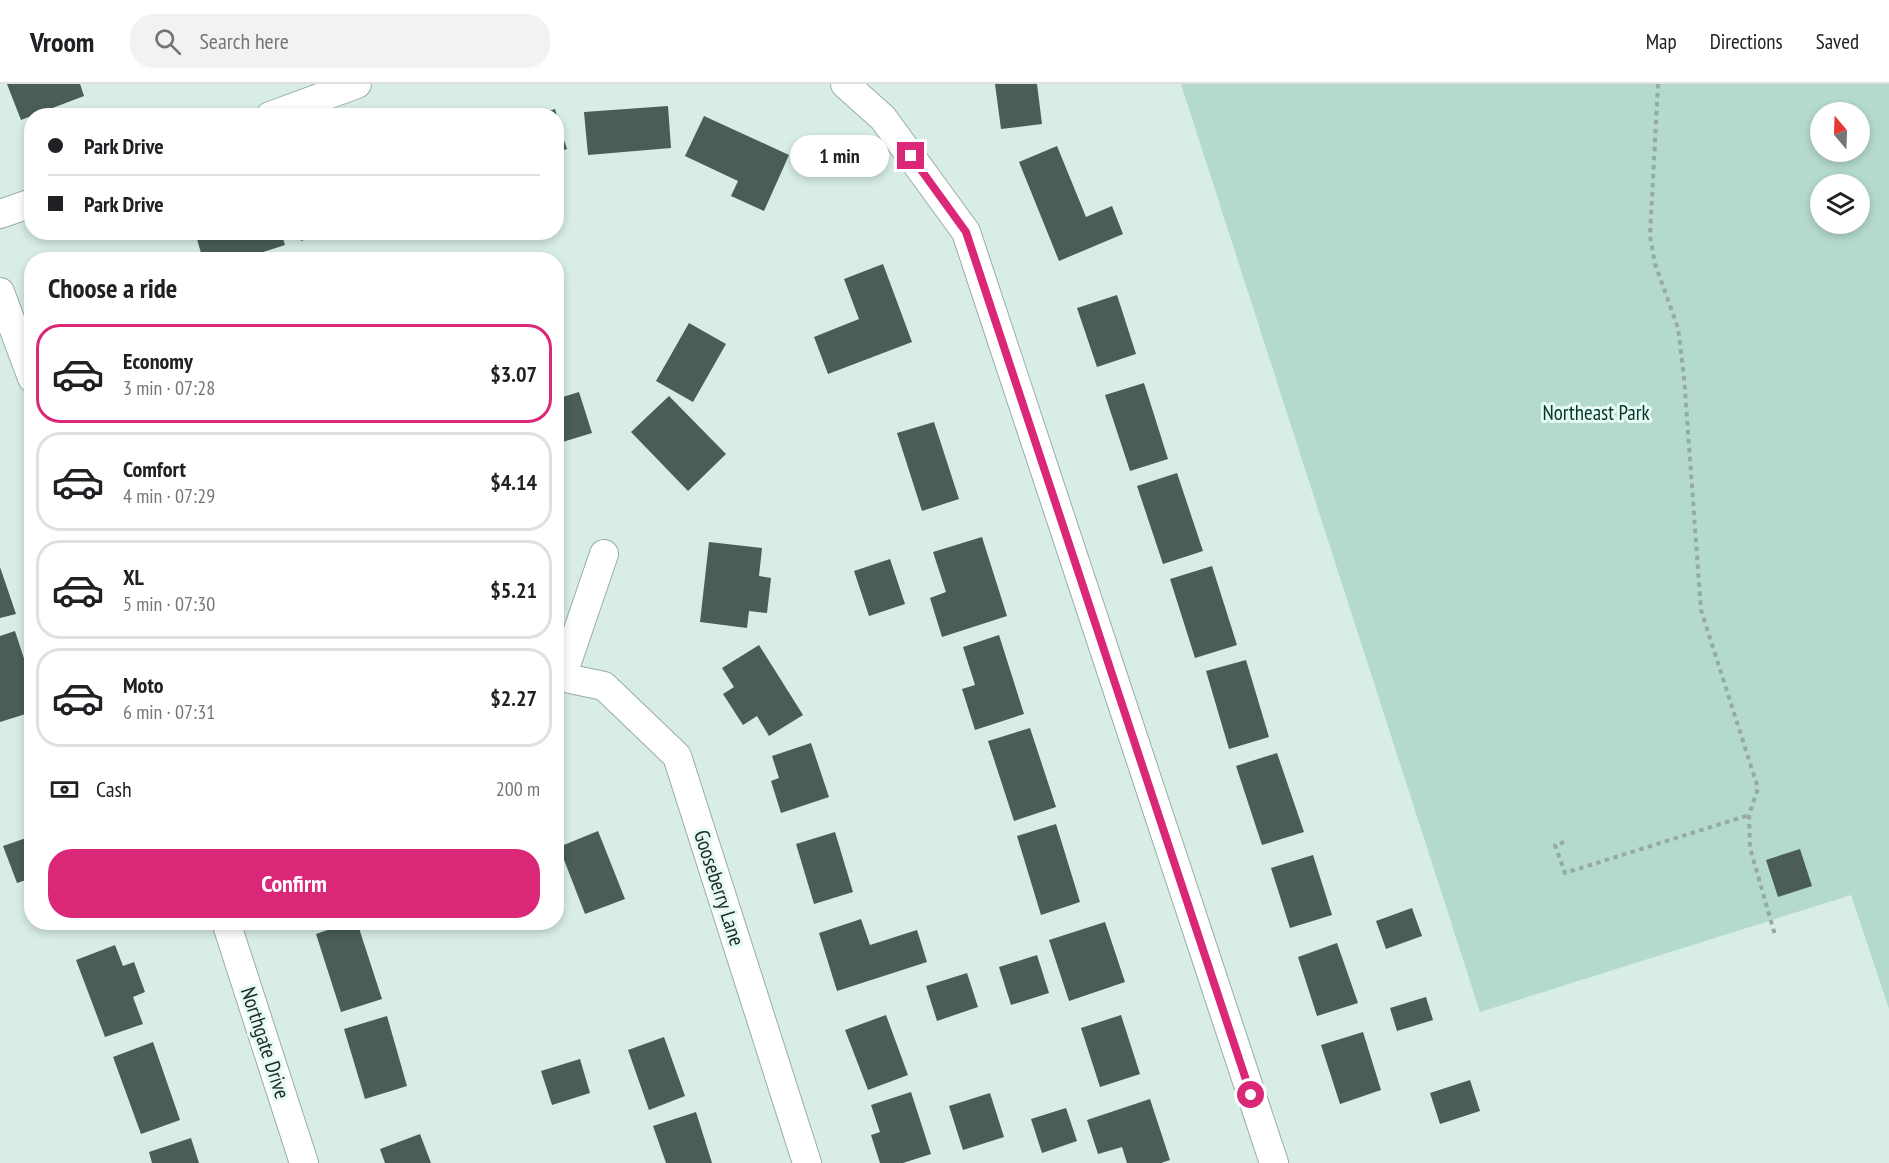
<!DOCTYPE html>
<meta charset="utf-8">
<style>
body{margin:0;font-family:"PT Sans Narrow",sans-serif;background:#f2f2f2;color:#202124;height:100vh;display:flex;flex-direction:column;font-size:22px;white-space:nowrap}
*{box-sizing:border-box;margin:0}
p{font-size:20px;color:#757577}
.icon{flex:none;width:33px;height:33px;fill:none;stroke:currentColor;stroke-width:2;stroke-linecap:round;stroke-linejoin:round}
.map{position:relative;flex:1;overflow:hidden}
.side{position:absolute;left:24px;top:168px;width:540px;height:678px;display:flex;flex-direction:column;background:#fff;border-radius:24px;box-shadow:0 3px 9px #0003}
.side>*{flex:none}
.top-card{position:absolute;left:24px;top:24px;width:540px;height:132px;border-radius:24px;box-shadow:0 3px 9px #0003;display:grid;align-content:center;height:132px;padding:0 24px;background:#fff}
.needle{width:39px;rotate:341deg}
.buttons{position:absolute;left:1810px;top:18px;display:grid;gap:12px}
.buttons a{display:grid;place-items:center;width:60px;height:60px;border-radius:50%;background:#fff;box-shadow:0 3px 9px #0003;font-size:30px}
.end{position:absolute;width:27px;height:27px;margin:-14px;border:8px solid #db2777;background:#fff;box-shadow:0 0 0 3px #fff}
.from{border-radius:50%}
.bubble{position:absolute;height:42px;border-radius:21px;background:#fff;box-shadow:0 3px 9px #0003;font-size:20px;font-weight:700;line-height:42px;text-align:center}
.top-card b{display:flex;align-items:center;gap:21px;height:57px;font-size:22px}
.top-card b+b{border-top:2px solid #e0e0e0}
.top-card i{width:15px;height:15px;background:#202124}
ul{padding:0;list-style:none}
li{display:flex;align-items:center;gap:18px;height:99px;margin:0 12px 9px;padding:0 12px;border:3px solid #e0e0e0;border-radius:24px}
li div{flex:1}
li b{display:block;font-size:22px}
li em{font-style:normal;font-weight:700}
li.current{border-color:#db2777}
li>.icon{width:54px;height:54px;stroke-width:1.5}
h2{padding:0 24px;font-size:27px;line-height:72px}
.pay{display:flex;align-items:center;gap:15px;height:66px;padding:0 24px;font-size:22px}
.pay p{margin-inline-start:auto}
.cta{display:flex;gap:12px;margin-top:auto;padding:12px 24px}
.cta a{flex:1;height:69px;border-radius:24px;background:#db2777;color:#fff;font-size:24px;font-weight:700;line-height:69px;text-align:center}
header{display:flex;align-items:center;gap:36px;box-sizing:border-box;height:84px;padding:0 30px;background:#fff;border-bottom:2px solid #e0e0e0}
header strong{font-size:28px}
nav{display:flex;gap:33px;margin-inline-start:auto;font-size:21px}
.search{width:420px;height:54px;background:#f2f2f2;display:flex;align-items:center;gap:15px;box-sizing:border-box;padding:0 21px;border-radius:24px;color:#757577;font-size:22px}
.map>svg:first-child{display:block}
.green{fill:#b4d9cd;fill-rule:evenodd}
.building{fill:#4a5d57}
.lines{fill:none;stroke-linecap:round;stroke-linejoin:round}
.minor-casing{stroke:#98ada6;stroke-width:30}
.path{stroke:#97a9a3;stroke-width:4;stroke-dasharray:4.5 4.5;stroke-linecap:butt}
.minor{stroke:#fff;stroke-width:28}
.route{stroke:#db2777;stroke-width:8}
.labels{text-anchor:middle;stroke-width:6;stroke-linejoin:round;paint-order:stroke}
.park-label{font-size:21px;fill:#05372c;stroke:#e4faf3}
.street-label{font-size:21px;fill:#212a27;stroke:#e4faf3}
</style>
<header>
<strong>Vroom</strong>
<div class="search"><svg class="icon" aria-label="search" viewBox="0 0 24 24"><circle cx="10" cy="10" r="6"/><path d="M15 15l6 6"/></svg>Search here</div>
<nav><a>Map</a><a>Directions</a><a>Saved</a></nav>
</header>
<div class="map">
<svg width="1889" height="1079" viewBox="0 0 1889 1079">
<rect width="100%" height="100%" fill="#d7ede6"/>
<path class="green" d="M1181 0H1889V925L1851 811 1480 928ZM1821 28H1860V68H1821ZM1821 100H1860V140H1821Z"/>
<g class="building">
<path d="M7 0H80L84 12 21 36Z"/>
<path d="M995 0H1037L1042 40 1001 45Z"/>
<path d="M668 22 671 64 588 71 584 28Z"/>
<path d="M555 25 557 32H536V31Z"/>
<path d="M704 32 789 71 764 127 731 112 738 97 685 72Z"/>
<path d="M556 33 567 65 556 69Z"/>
<path d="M1057 62 1086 133 1112 122 1123 150 1059 177 1019 78Z"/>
<path d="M195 148H281L285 161 239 176H203Z"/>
<path d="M298 148H324V149L301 157Z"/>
<path d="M883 180 912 258 828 290 814 253 859 235 844 195Z"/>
<path d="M1117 211 1136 270 1097 283 1077 224Z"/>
<path d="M689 239 726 260 693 318 656 297Z"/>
<path d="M1144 299 1168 375 1130 387 1105 311Z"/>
<path d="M579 308 592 349 556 360V315Z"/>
<path d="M669 312 726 370 688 407 631 348Z"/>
<path d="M934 338 959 415 922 427 897 349Z"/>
<path d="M1177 389 1203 467 1163 480 1137 402Z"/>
<path d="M982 453 1007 532 942 553 930 514 946 508 933 468Z"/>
<path d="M709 458 762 464 759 492 771 494 767 529 749 527 747 544 700 538Z"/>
<path d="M890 475 905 520 869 532 854 487Z"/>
<path d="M1212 482 1237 561 1195 574 1170 495Z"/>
<path d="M0 483 16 530 0 534Z"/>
<path d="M15 547 32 599V628L0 638V552Z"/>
<path d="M999 551 1024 630 975 646 962 605 975 601 963 563Z"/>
<path d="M759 561 803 631 769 652 757 632 743 641 723 610 734 603 722 584Z"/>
<path d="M1246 576 1269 653 1229 665 1206 587Z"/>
<path d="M1030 644 1056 723 1014 737 988 657Z"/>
<path d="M811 659 829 713 781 729 771 697 779 694 772 672Z"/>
<path d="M1277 669 1304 748 1262 761 1236 682Z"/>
<path d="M1056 740 1080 818 1041 831 1017 752Z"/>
<path d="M598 747 625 815 585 830 559 763Z"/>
<path d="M835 748 853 808 814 820 796 760Z"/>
<path d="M32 752V794L17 799 3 762Z"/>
<path d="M1800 765 1812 802 1778 813 1766 776Z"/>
<path d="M1313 771 1332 831 1290 844 1271 784Z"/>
<path d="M1412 824 1422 852 1386 865 1376 837Z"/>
<path d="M861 835 870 861 917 846 927 878 837 907 819 849Z"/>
<path d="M351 838H357L382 915 341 928 316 850Z"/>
<path d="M1105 838 1125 898 1069 917 1049 856Z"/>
<path d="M1337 859 1358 919 1317 932 1298 873Z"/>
<path d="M115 861 123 882 134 878 145 908 133 913 143 940 105 953 76 876Z"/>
<path d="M1037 871 1049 909 1011 921 999 883Z"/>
<path d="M967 889 978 923 937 937 926 902Z"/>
<path d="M1426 913 1433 936 1397 947 1390 924Z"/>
<path d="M886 931 908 991 868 1006 845 946Z"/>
<path d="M1121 931 1140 990 1100 1003 1081 944Z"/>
<path d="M387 932 407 1002 365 1015 344 945Z"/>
<path d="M1363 948 1381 1006 1340 1020 1321 961Z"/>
<path d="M664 953 685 1012 649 1026 628 966Z"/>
<path d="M153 958 180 1036 141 1050 113 973Z"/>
<path d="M580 975 590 1009 552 1021 541 987Z"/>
<path d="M1470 996 1480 1027 1440 1040 1430 1009Z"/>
<path d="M911 1008 931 1070 903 1079H880L871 1051 880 1048 871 1021Z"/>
<path d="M990 1009 1004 1053 963 1066 949 1022Z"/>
<path d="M1150 1015 1170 1076 1161 1079H1127L1122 1063 1098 1070 1087 1036Z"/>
<path d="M1066 1024 1077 1057 1042 1069 1031 1035Z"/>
<path d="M696 1028 712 1079H666L653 1042Z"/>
<path d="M420 1050 431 1079H385L380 1065Z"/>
<path d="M191 1054 199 1079H152L149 1068Z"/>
</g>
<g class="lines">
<defs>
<g id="minor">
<path d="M845 0 883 34 966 148 1274 1079"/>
<path d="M270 32 357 0"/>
<path d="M0 130 32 119"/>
<path d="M0 208 32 294"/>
<path d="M556 592 604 602 677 672 807 1079"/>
<path d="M562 593 604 470"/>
<path d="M226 838 304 1079"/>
</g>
</defs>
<use href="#minor" class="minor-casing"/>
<g class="path">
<path d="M1658 0 1650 152 1655 180 1678 244 1684 293 1701 526 1758 704 1749 731 1750 764 1775 851"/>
<path d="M1564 758 1555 761 1565 789 1749 731"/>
</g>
<use href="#minor" class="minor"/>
</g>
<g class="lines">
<path class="route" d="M911 72 966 148 1251 1011"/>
</g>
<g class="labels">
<g class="park-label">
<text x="1596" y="336">Northeast Park</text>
</g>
<g class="street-label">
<text transform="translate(719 804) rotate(72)" y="7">Gooseberry Lane</text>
<text transform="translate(265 959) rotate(72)" y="7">Northgate Drive</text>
</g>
</g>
</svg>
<div class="buttons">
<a><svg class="needle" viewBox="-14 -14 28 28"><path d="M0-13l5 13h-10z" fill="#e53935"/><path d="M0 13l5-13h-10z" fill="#757577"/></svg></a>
<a><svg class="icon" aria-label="layers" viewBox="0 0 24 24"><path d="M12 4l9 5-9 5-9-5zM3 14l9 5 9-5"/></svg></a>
</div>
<i class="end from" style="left:1251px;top:1011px"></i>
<i class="end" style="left:911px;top:72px"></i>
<div class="bubble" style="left:790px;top:51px;width:99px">1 min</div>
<div class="top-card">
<b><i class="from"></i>Park Drive</b>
<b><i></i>Park Drive</b>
</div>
<section class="side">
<h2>Choose a ride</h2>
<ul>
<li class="current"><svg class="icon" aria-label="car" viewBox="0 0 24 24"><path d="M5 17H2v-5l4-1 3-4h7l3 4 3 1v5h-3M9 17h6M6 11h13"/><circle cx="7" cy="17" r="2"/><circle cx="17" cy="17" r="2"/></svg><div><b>Economy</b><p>3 min · 07:28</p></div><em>$3.07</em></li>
<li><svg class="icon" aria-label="car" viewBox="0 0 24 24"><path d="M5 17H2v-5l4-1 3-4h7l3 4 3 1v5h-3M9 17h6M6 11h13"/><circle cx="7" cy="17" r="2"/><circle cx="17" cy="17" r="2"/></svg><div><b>Comfort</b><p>4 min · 07:29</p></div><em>$4.14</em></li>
<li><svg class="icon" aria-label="car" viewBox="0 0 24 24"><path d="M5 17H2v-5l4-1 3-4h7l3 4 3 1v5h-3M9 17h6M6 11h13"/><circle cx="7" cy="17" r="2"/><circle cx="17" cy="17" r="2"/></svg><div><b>XL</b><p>5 min · 07:30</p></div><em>$5.21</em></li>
<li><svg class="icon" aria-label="car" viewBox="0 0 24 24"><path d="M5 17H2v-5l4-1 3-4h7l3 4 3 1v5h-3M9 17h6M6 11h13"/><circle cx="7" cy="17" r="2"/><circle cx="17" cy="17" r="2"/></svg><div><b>Moto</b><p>6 min · 07:31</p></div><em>$2.27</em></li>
</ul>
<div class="pay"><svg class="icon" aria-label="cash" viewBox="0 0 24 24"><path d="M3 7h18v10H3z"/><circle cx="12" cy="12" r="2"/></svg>Cash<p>200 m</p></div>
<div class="cta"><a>Confirm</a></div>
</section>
</div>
